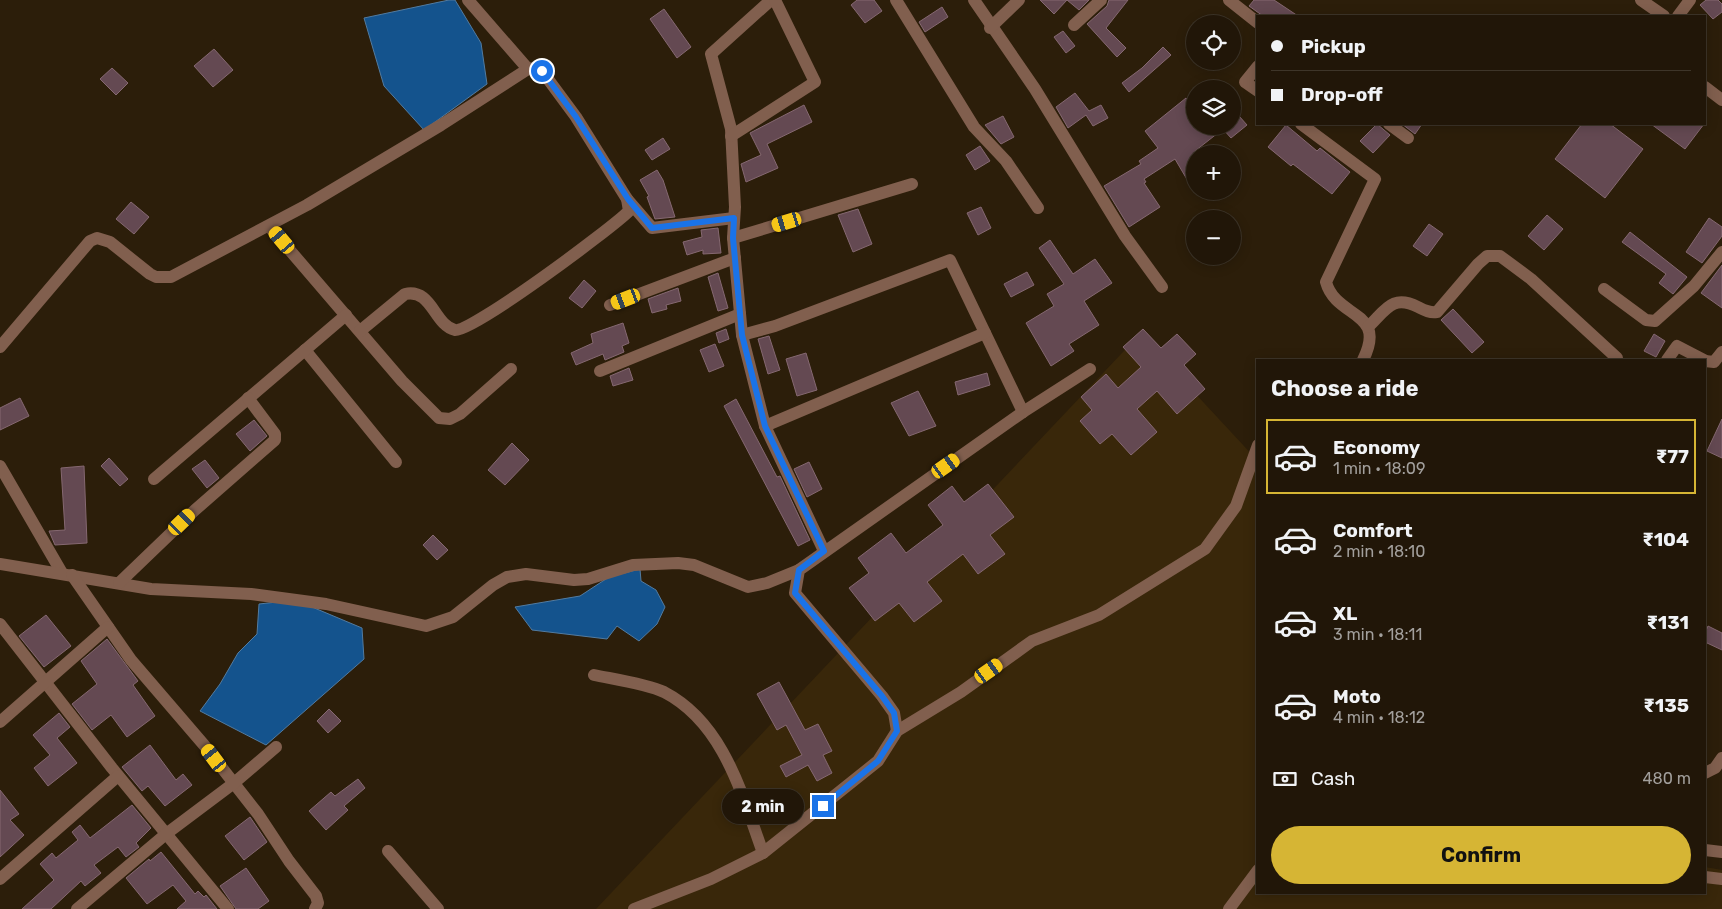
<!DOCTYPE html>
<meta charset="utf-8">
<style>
body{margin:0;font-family:Rubik,sans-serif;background:#2d2316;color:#f1f3f6;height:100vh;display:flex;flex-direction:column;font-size:19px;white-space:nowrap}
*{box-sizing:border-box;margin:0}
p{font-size:16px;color:#a29f9c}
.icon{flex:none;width:28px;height:28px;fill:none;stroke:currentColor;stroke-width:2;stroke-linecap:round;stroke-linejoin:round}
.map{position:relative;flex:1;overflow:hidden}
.side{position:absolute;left:1256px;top:359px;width:450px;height:535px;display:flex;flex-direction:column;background:#211608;border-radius:0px;box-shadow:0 2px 12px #0003,0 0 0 1px #3e3529}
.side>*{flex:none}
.hud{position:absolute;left:1256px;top:15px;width:450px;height:110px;border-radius:0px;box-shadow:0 2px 12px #0003,0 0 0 1px #3e3529;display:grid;align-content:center;height:110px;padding:0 15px;background:#211608}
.fabs{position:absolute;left:1186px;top:15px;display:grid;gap:10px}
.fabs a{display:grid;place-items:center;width:55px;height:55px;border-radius:50%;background:#211608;box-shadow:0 2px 12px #0003,0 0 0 1px #3e3529;font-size:25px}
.end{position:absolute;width:22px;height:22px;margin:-11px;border:6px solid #1a73e8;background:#fff;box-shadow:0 0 0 2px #fff}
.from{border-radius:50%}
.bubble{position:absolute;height:35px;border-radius:18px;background:#211608;box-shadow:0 2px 12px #0003,0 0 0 1px #3e3529;font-size:16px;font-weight:700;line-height:35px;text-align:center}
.car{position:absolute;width:15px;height:30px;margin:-15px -8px;border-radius:6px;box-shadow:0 0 4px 1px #0007;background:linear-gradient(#f5c518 24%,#345 0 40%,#f5c518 0 76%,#345 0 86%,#f5c518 0)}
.hud b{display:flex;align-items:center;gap:18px;height:48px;font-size:19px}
.hud b+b{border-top:1px solid #3e3529}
.hud i{width:12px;height:12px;background:#f1f3f6}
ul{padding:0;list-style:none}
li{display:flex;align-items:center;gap:15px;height:75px;margin:0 10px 8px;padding:0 5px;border:2px solid transparent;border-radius:0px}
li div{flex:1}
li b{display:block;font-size:19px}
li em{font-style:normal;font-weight:700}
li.on{border-color:#d6b534}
li>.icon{width:45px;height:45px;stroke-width:1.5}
h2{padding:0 15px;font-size:22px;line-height:60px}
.pay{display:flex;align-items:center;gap:12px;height:55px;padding:0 15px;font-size:19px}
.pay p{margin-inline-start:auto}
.cta{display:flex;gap:10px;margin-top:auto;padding:10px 15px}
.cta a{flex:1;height:58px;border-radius:30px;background:#d6b534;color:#111;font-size:20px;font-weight:700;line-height:58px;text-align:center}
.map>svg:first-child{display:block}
.built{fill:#39270a}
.water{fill:#14538d;stroke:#527ba0}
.building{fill:#644952;stroke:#856871}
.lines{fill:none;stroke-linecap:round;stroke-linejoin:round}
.minor{stroke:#815f4e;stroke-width:12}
.route{stroke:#1a73e8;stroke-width:6}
</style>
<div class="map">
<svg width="1722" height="909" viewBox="0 0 1722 909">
<rect width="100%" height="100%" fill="#2c1e0a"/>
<path class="built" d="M1140 334 1257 460 1258 892H1705V867L1722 870V909H596Z"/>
<g class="water">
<path d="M449 0H455L481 43 487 84 424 130 384 86 364 18Z"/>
<path d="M640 569 641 581 656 590 665 607 657 624 639 641 617 626 607 639 532 630 515 607 580 596 609 577Z"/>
<path d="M277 602 312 607 362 628 364 659 266 745 200 711 220 684 238 653 257 634 259 604Z"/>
</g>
<g class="building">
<path d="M857 0H874L882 11 865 23 851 5Z"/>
<path d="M1040 0H1067L1054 14Z"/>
<path d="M1067 0H1089L1079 10Z"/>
<path d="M1109 0H1128L1106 28 1126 48 1117 57 1087 24 1107 6Z"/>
<path d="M1254 0H1274L1298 16H1263L1249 6Z"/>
<path d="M1706 0H1718L1722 4V12L1713 19 1700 5Z"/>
<path d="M942 7 948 17 925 32 919 22Z"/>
<path d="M664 9 691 47 677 58 650 19Z"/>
<path d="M1063 31 1075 46 1066 53 1054 37Z"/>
<path d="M1163 47 1171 55 1129 92 1122 83 1142 68Z"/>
<path d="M214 49 233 70 213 87 194 66Z"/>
<path d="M112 68 128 83 116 95 100 79Z"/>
<path d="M1075 93 1089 111 1101 105 1108 118 1093 126 1086 115 1068 128 1056 107Z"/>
<path d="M1186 98 1195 109V126H1232V108L1247 125 1231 138 1223 129 1195 151V193L1175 159 1144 179 1146 182 1144 183 1160 207 1129 227 1104 186 1141 164 1139 161 1158 148 1145 131Z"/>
<path d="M804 105 812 122 767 144 778 168 746 182 741 164 761 155 750 133Z"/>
<path d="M1003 116 1014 137 1001 144 985 125Z"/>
<path d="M1377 124 1390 135 1373 153 1360 141Z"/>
<path d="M1402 124H1422L1415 134Z"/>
<path d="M1582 124H1610L1643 149 1605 198 1555 159Z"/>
<path d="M1651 124H1704L1685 149Z"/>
<path d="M1286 125 1317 151 1320 148 1350 172 1332 194 1293 164 1291 166 1268 147Z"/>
<path d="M663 138 670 149 652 160 645 150Z"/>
<path d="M980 146 990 161 975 170 966 155Z"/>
<path d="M657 170 663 180 675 217 655 219 647 197 649 196 640 180Z"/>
<path d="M131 202 149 217 134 234 116 219Z"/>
<path d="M981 207 991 228 978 235 967 213Z"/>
<path d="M858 209 872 244 853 252 838 215Z"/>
<path d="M1547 215 1563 229 1544 250 1528 236Z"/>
<path d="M1709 218 1722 227V236L1702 263 1686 252Z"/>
<path d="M1429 224 1443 234 1427 256 1413 246Z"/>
<path d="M718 228 721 253 703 254V250L687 255 683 242 702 237 701 230Z"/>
<path d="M1630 232 1687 277 1673 294 1659 283 1666 274 1622 242Z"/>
<path d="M1050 240 1073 274 1095 259 1112 283 1084 301 1099 325 1069 344 1074 351 1051 366 1026 323 1054 306 1047 294 1064 284 1039 248Z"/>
<path d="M1722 265V308L1701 293Z"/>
<path d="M1027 272 1034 285 1011 297 1004 284Z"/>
<path d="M718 273 728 308 718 311 708 277Z"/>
<path d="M584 280 596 291 582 308 569 298Z"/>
<path d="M678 288 681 301 666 305 667 309 652 313 648 299Z"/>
<path d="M1453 309 1484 342 1472 353 1441 320Z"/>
<path d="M623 323 629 343 622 346 624 352 605 360 603 354 576 365 571 353 593 343 591 334Z"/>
<path d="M726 329 729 339 719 343 716 333Z"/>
<path d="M1143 329 1161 348 1177 334 1196 354 1184 365 1205 389 1177 414 1157 391 1137 409 1157 432 1131 455 1112 434 1100 444 1080 421 1092 410 1081 397 1106 374 1118 388 1141 367 1123 347Z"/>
<path d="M1654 334 1665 341 1656 357 1644 351Z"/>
<path d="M769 336 780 370 768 374 758 339Z"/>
<path d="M715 344 724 366 709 372 700 350Z"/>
<path d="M806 353 817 390 797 396 786 359Z"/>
<path d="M629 368 633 380 613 386 610 376Z"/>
<path d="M987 373 990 385 958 395 955 382Z"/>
<path d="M918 391 936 426 909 436 891 403Z"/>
<path d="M20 398 29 416 0 430V408Z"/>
<path d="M736 399 777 477 780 476 810 540 798 546 724 406Z"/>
<path d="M1722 419V458L1707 451Z"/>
<path d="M254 420 267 436 250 451 236 434Z"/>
<path d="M512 443 529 460 505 485 488 470Z"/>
<path d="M109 458 128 479 120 486 101 466Z"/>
<path d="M205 460 219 478 207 488 192 469Z"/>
<path d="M809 462 822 489 807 497 794 469Z"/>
<path d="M84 466 87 543 55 545 49 531 65 530 61 468Z"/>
<path d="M988 484 1014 517 990 535 1005 554 978 574 963 554 927 582 942 601 914 622 899 603 875 621 849 588 869 573 858 558 891 533 906 553 943 525 928 505 952 486 964 502Z"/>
<path d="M433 535 448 550 437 560 423 545Z"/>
<path d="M46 615 71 646 44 667 19 636Z"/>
<path d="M1708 626 1722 633V650L1705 642V633Z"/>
<path d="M107 639 138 681 133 685 155 716 127 737 111 715 92 730 72 704 97 684 81 661Z"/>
<path d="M779 682 805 730 818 724 832 751 823 755 832 773 817 781 808 765 786 777 780 766 802 755 786 725 777 730 757 694Z"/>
<path d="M329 709 341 721 328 733 317 721Z"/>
<path d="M59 713 70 727 57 738 77 763 48 786 34 768 50 755 33 735Z"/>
<path d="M150 745 176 780 183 774 192 785 165 806 148 786 142 791 122 767Z"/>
<path d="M358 779 365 788 344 806 348 810 326 830 309 811 331 792 335 796Z"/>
<path d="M0 790 19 814 10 820 24 835 0 857Z"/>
<path d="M132 805 151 828 136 843 139 847 126 857 118 847 94 865 101 873 85 886 81 881 51 909H22L54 880 40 864 52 853 56 858 78 840 72 832 80 825 90 838Z"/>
<path d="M250 817 267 842 244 860 225 836Z"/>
<path d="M161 852 195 894 198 891 204 897 206 895 217 909H177L186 901 173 885 147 904 126 878 149 859 150 861Z"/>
<path d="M246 868 269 901 258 909H236L220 886Z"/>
</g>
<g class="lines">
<g class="minor">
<path d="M468 0 528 69"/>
<path d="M771 0 711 54 731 129 735 207 733 238 742 335 765 426 824 551"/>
<path d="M896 0 974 127 1006 161 1038 208"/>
<path d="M974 0 1035 89 1125 236 1162 287"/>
<path d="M1229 0 1258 23"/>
<path d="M1641 0 1664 16"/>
<path d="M1678 16 1690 0"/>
<path d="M1074 25 1101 0"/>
<path d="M990 28 1019 0"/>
<path d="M1258 66 1245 82 1258 91"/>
<path d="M1705 87 1722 100"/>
<path d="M1301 124 1375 179 1326 282C1336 319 1388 310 1363 360"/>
<path d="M1389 124 1408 138"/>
<path d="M731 136 815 82 775 0"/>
<path d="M627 199 652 228 734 218"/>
<path d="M269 226 402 381 439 418 450 419 460 414 511 369"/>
<path d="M733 238 912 184"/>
<path d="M1604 289 1646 320 1655 321 1694 286 1722 252"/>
<path d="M610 305 735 258"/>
<path d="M1368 327C1386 310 1392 294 1418 307 1424 310 1429 313 1437 312L1478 264 1487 256H1500L1531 279 1617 358"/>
<path d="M742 335 775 326 950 260 1023 412"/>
<path d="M0 347 90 241 97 238 110 242 150 274 156 277H171L307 205 441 125 528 69 535 68 542 71 576 117 627 199 629 211C611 229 471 333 455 330 434 325 432 288 405 294L360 331"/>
<path d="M305 350 396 462"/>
<path d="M1667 360 1677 346 1704 360"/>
<path d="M1705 361 1714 362 1722 352"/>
<path d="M600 371 740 314"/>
<path d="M765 426 985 333"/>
<path d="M0 466 62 573"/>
<path d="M154 479 346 315"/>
<path d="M0 564 151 589 251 594 326 604 426 626 453 617 493 585 507 577 526 574 574 580 588 579 633 565 678 563 694 565 748 587 767 583 799 570"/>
<path d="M72 575 131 660 204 745 258 814 289 861 316 896 318 903 315 909"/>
<path d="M119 583 195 510 275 440V434L248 398"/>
<path d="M0 624 112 768 228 909"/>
<path d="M594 675C613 679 647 684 664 692 724 723 742 795 763 853"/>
<path d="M0 722 108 627"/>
<path d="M897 731 894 713 882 696 795 593 799 570 1023 412 1090 369"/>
<path d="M1705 773 1715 768 1722 758"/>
<path d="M1705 850 1722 852"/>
<path d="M388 851 438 909"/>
<path d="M1705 877 1722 879"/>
<path d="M0 879 118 776"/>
<path d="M77 909 166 834 234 783 276 747"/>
<path d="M634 909 711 879 763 853 878 761 897 731 961 692 1032 641 1099 615 1205 549 1236 506 1258 445"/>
<path d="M1229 909 1258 870"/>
</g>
</g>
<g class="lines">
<path class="route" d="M542 71 576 117 628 199 652 228 734 218 733 238 742 335 765 426 824 551 799 570 795 593 882 696 894 713 897 731 878 761 823 806"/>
</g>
</svg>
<div class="fabs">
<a><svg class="icon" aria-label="locate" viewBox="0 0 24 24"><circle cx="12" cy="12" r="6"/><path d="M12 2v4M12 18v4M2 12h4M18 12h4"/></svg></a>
<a><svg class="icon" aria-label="layers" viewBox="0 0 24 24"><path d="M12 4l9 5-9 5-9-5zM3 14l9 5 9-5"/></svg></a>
<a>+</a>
<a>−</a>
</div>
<i class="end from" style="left:542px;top:71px"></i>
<i class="end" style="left:823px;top:806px"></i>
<div class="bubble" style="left:722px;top:789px;width:82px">2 min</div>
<i class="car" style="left:787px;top:222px;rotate:253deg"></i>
<i class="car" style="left:282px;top:240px;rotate:320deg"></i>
<i class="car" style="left:626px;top:299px;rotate:249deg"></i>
<i class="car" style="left:946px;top:466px;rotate:55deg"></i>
<i class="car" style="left:182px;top:522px;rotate:46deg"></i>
<i class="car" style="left:989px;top:671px;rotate:55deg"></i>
<i class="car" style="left:214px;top:758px;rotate:323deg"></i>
<div class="hud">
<b><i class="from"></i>Pickup</b>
<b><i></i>Drop-off</b>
</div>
<section class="side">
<h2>Choose a ride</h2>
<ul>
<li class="on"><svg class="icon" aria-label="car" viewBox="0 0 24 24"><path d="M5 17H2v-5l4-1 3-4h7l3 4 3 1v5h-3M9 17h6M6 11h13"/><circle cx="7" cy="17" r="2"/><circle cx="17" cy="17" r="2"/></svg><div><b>Economy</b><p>1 min · 18:09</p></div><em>₹77</em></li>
<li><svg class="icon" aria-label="car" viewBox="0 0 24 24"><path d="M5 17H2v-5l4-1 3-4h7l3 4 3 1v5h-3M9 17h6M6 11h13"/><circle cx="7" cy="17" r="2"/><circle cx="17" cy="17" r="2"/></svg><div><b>Comfort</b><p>2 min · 18:10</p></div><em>₹104</em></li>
<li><svg class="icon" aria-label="car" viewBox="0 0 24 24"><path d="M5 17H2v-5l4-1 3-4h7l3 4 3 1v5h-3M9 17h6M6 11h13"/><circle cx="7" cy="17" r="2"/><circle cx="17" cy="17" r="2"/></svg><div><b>XL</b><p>3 min · 18:11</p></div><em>₹131</em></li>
<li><svg class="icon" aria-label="car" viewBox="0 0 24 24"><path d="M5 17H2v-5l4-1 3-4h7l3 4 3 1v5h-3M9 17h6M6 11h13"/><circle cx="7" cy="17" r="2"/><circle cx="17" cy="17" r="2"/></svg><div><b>Moto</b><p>4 min · 18:12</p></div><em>₹135</em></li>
</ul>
<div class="pay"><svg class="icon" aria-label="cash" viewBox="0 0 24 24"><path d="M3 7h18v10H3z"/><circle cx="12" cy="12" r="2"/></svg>Cash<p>480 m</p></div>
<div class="cta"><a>Confirm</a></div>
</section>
</div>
